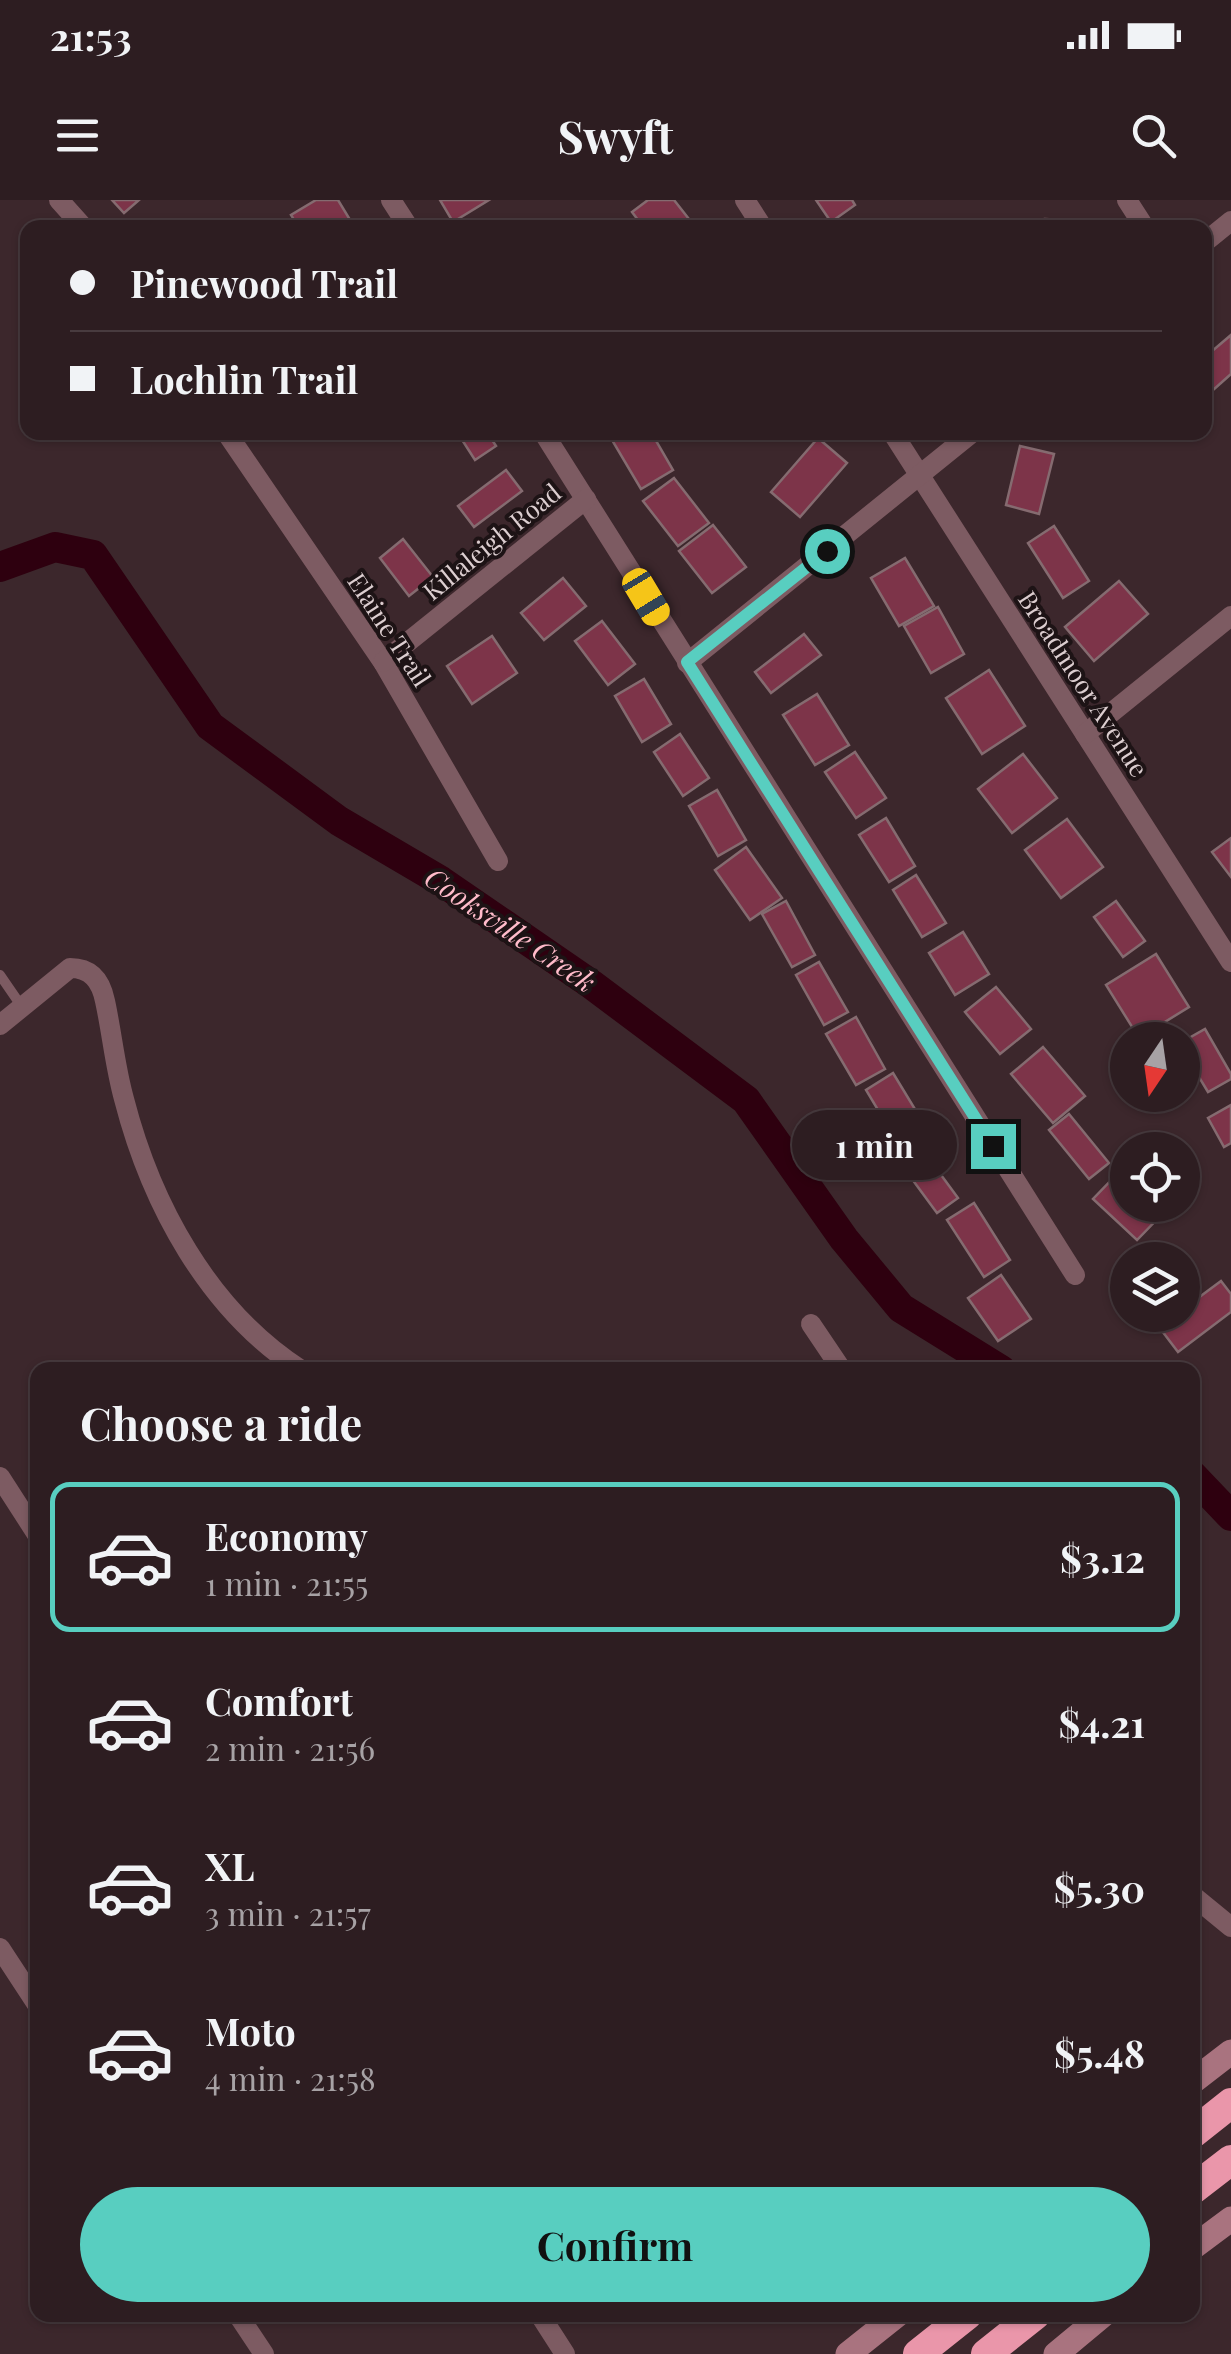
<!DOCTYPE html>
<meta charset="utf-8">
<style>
body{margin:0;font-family:"Playfair Display",serif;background:#35262a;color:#f1f3f6;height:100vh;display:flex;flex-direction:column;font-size:38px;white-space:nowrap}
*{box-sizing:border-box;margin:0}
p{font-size:32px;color:#a7a2a5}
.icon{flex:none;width:55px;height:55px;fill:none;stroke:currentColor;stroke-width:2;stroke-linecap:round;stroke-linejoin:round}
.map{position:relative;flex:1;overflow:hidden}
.side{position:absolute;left:30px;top:1162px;width:1170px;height:960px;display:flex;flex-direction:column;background:#2d1d21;border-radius:20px;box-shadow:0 2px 8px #0004,0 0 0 2px #483b3f}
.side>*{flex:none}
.hud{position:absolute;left:20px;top:20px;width:1192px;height:220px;border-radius:20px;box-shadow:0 2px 8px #0004,0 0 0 2px #483b3f;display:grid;align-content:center;height:220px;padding:0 50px;background:#2d1d21}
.needle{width:65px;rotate:193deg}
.tools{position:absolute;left:1110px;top:822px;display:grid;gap:20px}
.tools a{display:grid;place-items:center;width:90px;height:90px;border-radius:50%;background:#2d1d21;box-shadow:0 2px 8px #0004,0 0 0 2px #483b3f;font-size:50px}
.end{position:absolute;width:45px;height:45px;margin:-22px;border:12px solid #58cec0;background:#111;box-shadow:0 0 0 5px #111}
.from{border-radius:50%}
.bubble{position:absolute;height:70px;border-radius:35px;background:#2d1d21;box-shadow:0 2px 8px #0004,0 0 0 2px #483b3f;font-size:32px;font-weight:700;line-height:70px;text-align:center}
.car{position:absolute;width:30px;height:60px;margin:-30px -15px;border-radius:12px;box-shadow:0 0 8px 2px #0007;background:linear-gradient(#f5c518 24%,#345 0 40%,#f5c518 0 76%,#345 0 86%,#f5c518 0)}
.hud b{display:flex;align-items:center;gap:35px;height:95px;font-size:38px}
.hud b+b{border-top:2px solid #483b3f}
.hud i{width:25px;height:25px;background:#f1f3f6}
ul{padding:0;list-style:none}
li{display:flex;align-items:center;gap:30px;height:150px;margin:0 20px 15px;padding:0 30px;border:5px solid transparent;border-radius:20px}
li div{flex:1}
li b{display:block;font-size:38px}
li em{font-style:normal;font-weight:700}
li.selected{border-color:#58cec0}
li>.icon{width:90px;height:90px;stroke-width:1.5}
h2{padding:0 50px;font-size:45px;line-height:120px}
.cta{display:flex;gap:20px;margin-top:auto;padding:20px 50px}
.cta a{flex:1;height:115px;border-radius:60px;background:#58cec0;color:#111;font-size:40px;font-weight:700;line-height:115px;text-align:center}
.status{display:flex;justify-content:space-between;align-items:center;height:70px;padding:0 50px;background:#2d1d21;direction:ltr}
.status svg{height:28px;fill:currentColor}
header{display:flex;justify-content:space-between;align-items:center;height:130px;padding:0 50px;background:#2d1d21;font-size:45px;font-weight:700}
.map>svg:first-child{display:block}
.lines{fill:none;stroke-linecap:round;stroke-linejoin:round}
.river{stroke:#2e000f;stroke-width:30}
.building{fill:#7d3449;stroke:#856b70;stroke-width:2.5}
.lane{stroke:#7d5b62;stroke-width:10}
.street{stroke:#7d5b62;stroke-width:20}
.secondary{stroke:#a9737f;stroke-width:25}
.highway{stroke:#ea96aa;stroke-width:30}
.route{stroke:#58cec0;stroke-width:12}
.labels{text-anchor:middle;stroke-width:8;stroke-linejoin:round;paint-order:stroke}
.street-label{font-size:25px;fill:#dcced0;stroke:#1d1315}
.water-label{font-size:28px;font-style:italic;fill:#ffbbca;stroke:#1d1315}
</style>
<div class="status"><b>21:53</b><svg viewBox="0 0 49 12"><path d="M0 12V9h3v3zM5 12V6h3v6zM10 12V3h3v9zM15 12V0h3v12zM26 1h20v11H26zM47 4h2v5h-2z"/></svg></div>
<header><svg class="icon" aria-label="menu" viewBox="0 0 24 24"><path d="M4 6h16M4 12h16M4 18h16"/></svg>Swyft<svg class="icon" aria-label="search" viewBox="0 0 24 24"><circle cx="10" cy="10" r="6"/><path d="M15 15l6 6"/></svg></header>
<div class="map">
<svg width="1231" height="2154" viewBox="0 0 1231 2154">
<rect width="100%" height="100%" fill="#3c272c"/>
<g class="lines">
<g class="river">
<path d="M0 367 55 347 93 355 210 526 339 621 441 681 591 784 746 900 844 1039 901 1108 1001 1170"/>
<path d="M1192 1275 1231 1316"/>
</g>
</g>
<g class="building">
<path d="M112 0H139L124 13Z"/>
<path d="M316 0H338L355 28H299L291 15Z"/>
<path d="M440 0H489L453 22Z"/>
<path d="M648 0H674L696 28H644L632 12Z"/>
<path d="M816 0H852L855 5 831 22Z"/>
<path d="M1045 19 1078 21V28H1045Z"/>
<path d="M1231 135V174L1212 191 1205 183V157Z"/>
<path d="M457 232H487L496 246 475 260Z"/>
<path d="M626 232H651L673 270 641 289 612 240Z"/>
<path d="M818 238 847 263 800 317 771 292Z"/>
<path d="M1020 246 1054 254 1039 314 1006 305Z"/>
<path d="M506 270 522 291 474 327 458 306Z"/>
<path d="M674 278 709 323 678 346 643 301Z"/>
<path d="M713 325 746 367 712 393 679 351Z"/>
<path d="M1054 326 1089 381 1063 398 1028 343Z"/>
<path d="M403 339 433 377 409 396 380 358Z"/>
<path d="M905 358 934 406 899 426 871 378Z"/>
<path d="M563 378 586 406 544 440 521 413Z"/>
<path d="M1119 381 1148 414 1094 461 1065 427Z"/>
<path d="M938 407 964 454 931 473 904 426Z"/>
<path d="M602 421 635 464 608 485 575 441Z"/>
<path d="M804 434 821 455 771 493 755 472Z"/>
<path d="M492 436 517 473 472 504 447 466Z"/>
<path d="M989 470 1025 526 982 554 946 498Z"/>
<path d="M644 479 671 524 642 542 615 496Z"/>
<path d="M817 494 849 545 815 565 783 515Z"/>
<path d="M680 534 709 578 683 596 654 552Z"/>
<path d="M855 552 886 598 856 618 825 572Z"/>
<path d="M1023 554 1057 598 1012 633 978 589Z"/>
<path d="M717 590 746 640 718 656 689 606Z"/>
<path d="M886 618 915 666 889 682 859 635Z"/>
<path d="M1067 619 1103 667 1061 698 1025 650Z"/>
<path d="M1231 638V677L1212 652Z"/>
<path d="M746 647 782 698 750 720 715 670Z"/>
<path d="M916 675 946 723 922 737 893 690Z"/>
<path d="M786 701 815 755 792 767 762 714Z"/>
<path d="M1116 701 1145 741 1123 757 1094 717Z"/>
<path d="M963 732 989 774 955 795 929 753Z"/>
<path d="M1156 754 1189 807 1139 838 1106 785Z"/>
<path d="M819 762 848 812 824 825 796 775Z"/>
<path d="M996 787 1031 829 1000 854 965 812Z"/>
<path d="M856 817 885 869 856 885 826 834Z"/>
<path d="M1205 829 1231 874V879L1208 892 1182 849V842Z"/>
<path d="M1043 847 1085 896 1053 923 1011 874Z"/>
<path d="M893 873 924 924 896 940 866 890Z"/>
<path d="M1231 905V943L1224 947 1208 918Z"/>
<path d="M1069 914 1109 963 1089 979 1049 930Z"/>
<path d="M919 945 958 998 937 1013 898 960Z"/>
<path d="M1122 969 1128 974V1005H1160L1166 1010 1137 1040 1093 999Z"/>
<path d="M974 1003 1010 1060 984 1077 947 1020Z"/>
<path d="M1001 1075 1031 1119 998 1141 968 1098Z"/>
<path d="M1221 1081 1231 1094V1112L1178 1152 1159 1127 1176 1115H1182V1110Z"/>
</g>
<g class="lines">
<path class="lane" d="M0 775 22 807"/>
<g class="street">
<path d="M59 0 84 28"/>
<path d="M391 0 409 28"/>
<path d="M745 0 763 28"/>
<path d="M1127 0 1145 28"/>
<path d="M1205 42 1231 21"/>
<path d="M226 232 383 462 498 661"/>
<path d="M543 232 1075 1075"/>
<path d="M892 232 1231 762"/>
<path d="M383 462 586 299"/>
<path d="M687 463 973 232"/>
<path d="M1085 534 1231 416"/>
<path d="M0 825 70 768C91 768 101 781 105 801 112 833 115 867 124 899 151 1004 208 1110 301 1170"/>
<path d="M811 1124 842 1170"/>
<path d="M0 1277 38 1336"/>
<path d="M1192 1695 1231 1727"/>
<path d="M0 1748 38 1806"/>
<path d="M238 2115 264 2154"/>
<path d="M540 2115 565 2154"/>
</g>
<g class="secondary">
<path d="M1192 1882 1231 1852"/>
<path d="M1192 2048 1231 2019"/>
<path d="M848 2154 897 2115"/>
<path d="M1056 2154 1103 2115"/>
</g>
<g class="highway">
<path d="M1192 1934 1231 1903"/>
<path d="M1192 1990 1231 1960"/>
<path d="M918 2154 967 2115"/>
<path d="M986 2154 1035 2115"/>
</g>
</g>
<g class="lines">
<path class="route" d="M827 351 687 462 993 946"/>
</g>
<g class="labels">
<g class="street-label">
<text transform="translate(492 342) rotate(-39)" y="9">Killaleigh Road</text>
<text transform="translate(389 430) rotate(57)" y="9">Elaine Trail</text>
<text transform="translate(1083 484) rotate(57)" y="9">Broadmoor Avenue</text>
</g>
<g class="water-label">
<text transform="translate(510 730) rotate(34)" y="10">Cooksville Creek</text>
</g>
</g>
</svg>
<div class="tools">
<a><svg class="needle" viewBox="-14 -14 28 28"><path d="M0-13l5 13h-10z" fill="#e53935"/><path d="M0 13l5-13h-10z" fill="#a7a2a5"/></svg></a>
<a><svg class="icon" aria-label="locate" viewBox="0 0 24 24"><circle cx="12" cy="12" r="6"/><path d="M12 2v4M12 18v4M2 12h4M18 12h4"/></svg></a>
<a><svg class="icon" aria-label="layers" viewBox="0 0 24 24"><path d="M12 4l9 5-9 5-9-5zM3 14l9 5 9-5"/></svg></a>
</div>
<i class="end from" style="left:827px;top:351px"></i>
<i class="end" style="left:993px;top:946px"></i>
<div class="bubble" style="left:792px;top:910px;width:165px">1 min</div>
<i class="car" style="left:646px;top:397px;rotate:149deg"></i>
<div class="hud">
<b><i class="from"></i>Pinewood Trail</b>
<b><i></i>Lochlin Trail</b>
</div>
<section class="side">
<h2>Choose a ride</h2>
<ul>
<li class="selected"><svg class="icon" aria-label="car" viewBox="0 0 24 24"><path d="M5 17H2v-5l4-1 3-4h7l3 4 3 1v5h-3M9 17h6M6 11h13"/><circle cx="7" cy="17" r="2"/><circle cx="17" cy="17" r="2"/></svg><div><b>Economy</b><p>1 min · 21:55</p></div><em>$3.12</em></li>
<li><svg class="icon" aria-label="car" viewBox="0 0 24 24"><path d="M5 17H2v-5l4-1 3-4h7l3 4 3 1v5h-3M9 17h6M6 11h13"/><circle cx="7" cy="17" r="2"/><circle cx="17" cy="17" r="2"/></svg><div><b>Comfort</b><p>2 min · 21:56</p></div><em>$4.21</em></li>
<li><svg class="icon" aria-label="car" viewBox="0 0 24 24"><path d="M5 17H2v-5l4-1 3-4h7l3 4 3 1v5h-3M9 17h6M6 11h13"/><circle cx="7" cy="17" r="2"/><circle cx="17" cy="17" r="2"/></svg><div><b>XL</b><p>3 min · 21:57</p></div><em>$5.30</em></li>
<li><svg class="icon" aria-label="car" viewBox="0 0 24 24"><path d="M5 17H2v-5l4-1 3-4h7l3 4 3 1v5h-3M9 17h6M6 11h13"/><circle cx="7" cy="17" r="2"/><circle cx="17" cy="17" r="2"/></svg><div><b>Moto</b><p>4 min · 21:58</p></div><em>$5.48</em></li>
</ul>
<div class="cta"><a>Confirm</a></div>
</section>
</div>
